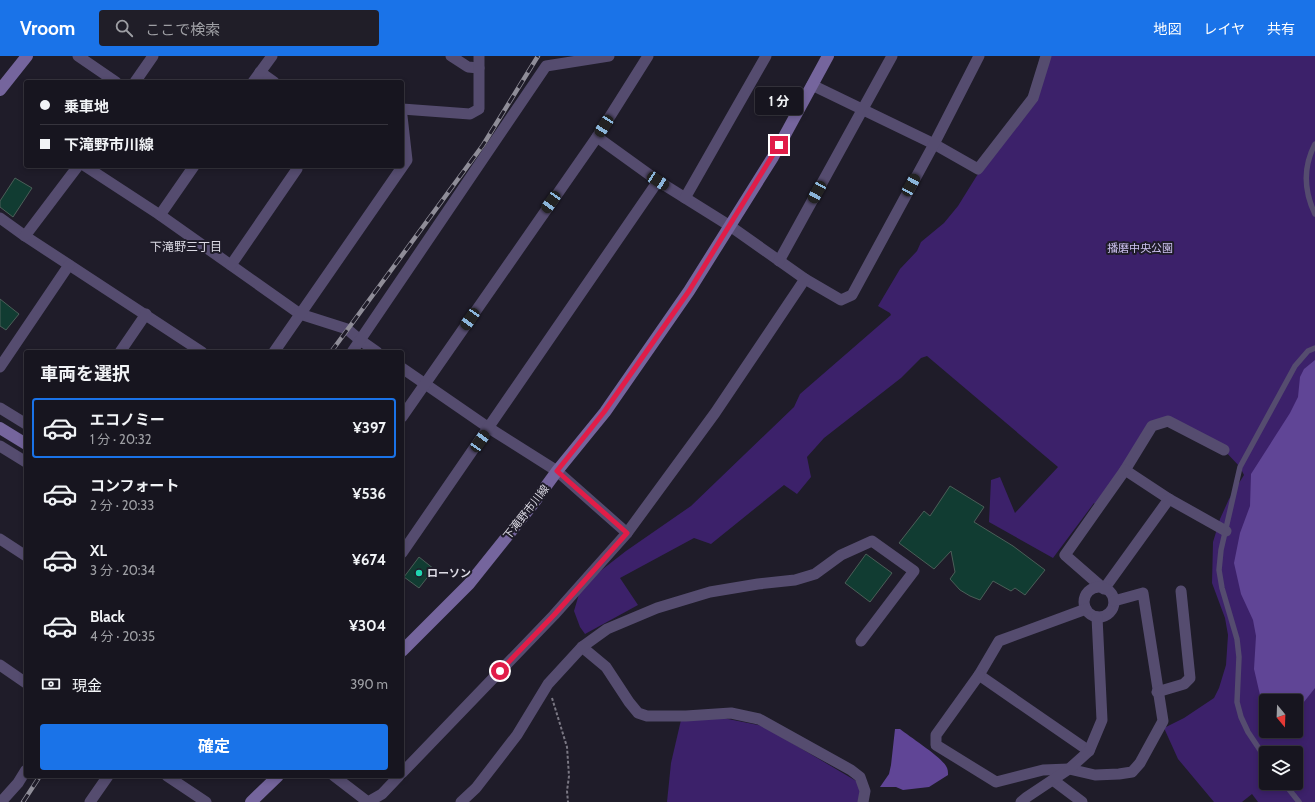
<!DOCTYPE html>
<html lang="ja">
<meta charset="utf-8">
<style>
body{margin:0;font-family:Cabin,"Noto Sans JP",sans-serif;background:#201e28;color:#f1f3f6;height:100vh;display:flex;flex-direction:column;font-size:15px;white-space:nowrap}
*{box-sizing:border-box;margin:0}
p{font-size:13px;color:#9e9fa4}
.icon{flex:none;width:22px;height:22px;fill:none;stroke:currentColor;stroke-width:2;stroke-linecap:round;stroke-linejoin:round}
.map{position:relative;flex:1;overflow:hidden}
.drawer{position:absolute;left:24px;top:294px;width:380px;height:428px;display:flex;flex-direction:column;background:#17151f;border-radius:4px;box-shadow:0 2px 6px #0003,0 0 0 1px #36343d}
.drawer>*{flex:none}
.banner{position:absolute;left:24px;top:24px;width:380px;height:88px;border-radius:4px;box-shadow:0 2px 6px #0003,0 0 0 1px #36343d;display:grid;align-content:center;height:88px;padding:0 16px;background:#17151f}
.needle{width:26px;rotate:161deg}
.controls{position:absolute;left:1259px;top:638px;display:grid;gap:8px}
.controls a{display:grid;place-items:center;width:44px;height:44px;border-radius:4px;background:#17151f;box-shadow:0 2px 6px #0003,0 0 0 1px #36343d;font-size:20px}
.end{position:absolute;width:18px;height:18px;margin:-9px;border:5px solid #e11d48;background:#fff;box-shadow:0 0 0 2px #fff}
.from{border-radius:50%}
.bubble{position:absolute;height:28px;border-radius:4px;background:#17151f;box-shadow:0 2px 6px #0003,0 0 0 1px #36343d;font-size:13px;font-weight:700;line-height:28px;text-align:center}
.car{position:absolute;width:12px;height:24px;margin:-12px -6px;border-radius:5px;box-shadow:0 0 3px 1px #0007;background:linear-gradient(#222 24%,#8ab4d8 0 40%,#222 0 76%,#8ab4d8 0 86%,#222 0)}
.banner b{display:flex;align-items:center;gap:14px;height:38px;font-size:15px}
.banner b+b{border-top:1px solid #36343d}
.banner i{width:10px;height:10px;background:#f1f3f6}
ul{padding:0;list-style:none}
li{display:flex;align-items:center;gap:12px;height:60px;margin:0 8px 6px;padding:0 8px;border:2px solid transparent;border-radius:4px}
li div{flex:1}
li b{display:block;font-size:15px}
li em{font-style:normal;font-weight:700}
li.selected{border-color:#1a73e8}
li>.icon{width:36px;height:36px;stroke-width:1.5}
h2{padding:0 16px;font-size:18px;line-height:48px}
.pay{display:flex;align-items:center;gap:10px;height:44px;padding:0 16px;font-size:15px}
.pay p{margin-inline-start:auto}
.primary-button{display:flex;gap:8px;margin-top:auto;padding:8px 16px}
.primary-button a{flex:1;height:46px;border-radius:4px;background:#1a73e8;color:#fff;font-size:16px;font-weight:700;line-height:46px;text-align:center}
header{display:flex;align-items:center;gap:24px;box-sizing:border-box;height:56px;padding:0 20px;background:#1a73e8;color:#fff}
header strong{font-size:19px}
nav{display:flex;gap:22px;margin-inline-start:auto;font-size:14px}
.search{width:280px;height:36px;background:#201e28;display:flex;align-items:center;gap:10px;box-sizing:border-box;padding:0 14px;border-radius:4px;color:#9e9fa4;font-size:15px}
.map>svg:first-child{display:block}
.green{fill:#3c216a;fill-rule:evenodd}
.water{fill:#604596}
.building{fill:#113c32;stroke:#4b5e58}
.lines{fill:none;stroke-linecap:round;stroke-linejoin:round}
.path{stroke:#7a7783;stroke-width:2;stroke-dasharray:3 2;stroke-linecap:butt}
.lane{stroke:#554c6f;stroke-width:5.5}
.street{stroke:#554c6f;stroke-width:11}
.secondary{stroke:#75659d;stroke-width:12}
.rail-casing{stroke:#8f8d98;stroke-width:4.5}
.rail{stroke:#1f1c29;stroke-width:3;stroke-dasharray:9;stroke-linecap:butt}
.route{stroke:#e11d48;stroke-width:5}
.poi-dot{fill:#20d5b0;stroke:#1f1c29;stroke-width:1.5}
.labels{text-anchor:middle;stroke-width:4;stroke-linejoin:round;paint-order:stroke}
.park-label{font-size:11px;fill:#cdc2ef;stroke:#1f1c29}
.street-label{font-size:11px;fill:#dcdae4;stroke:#1f1c29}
.poi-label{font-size:11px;font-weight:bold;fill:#dcdae4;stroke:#1f1c29;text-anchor:start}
.neighbourhood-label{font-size:12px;fill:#dcdae4;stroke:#1f1c29}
</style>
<header>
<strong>Vroom</strong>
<div class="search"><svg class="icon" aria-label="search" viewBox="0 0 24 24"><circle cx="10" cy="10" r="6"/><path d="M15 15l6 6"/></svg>ここで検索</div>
<nav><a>地図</a><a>レイヤ</a><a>共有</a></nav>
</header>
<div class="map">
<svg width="1315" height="746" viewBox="0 0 1315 746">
<rect width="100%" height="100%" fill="#1f1c29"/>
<g class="green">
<path d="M1046 0H1315V746H1258L1252 738 1242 746H1214L1178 703 1164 672 1184 662 1214 642 1219 632 1226 609 1228 579 1225 562 1212 527 1213 486 1220 463 1229 443 1244 419 1240 411 1224 394 1168 365 1152 370 1098 451 1094 447 1053 502 989 466 991 424 1000 421 1015 457 1058 411 927 300 921 302 901 322 824 382 807 401 811 421 797 438 784 429 711 488 694 482 620 522 638 549 585 578 580 571 574 555 579 538 590 523 626 495 691 450 794 351 800 338 891 259 890 257 878 250 900 213 917 195 921 186 944 167 958 150 976 121 1009 73 1033 42ZM1266 645H1296V675H1266ZM1266 697H1296V727H1266Z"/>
<path d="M723 662 763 670 858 726 862 734 858 746H667L671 707 681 664Z"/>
</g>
<g class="water">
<path d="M1315 304V632L1296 656V645H1266V647L1260 639 1254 613 1256 580 1253 564 1241 538 1234 507 1240 477 1250 450 1251 418 1290 357 1298 341 1300 321 1304 313Z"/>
<path d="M895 673H900C910 681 940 700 946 710 948 713 948 716 948 719L929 731 903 734 896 731H880L889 718 891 709Z"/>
</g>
<g class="building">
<path d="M15 122 32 132 13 161 0 151V145Z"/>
<path d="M0 243 19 258 6 274 0 270Z"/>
<path d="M950 430 984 451 974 466 1013 490 1045 514 1025 539 1015 532 1011 535 993 525 980 544 970 540 960 534 950 523 955 516 951 495 934 513 899 487 924 455 930 460Z"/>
<path d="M866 498 892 517 870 546 845 527Z"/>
<path d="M419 501 434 513 419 532 404 521Z"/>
</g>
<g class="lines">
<path class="path" d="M552 642 567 691 569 720 567 735 568 746"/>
<g class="lane">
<path d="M1315 88C1303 111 1304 135 1315 158"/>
<path d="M1266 703 1248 676 1241 661 1237 646 1239 601 1237 583 1222 532 1219 514 1221 494 1240 411 1295 310 1308 295 1315 292"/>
<path d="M1284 727 1299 746"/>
</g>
<g class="street">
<path d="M78 0 116 26"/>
<path d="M451 0 468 11 479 12"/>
<path d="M260 16 274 26"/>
<path d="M135 26 153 0"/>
<path d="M253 26 272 0"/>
<path d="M812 29 934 88 978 113 1033 42 1046 0"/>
<path d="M402 53 470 58 479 53V0"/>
<path d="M597 81 658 125 730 170 805 223 841 244 852 239 934 88 979 0"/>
<path d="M85 110 160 159 300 258 347 273 360 284 377 296"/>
<path d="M685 142 766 0"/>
<path d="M160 159 194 110"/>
<path d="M0 162 25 180 202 296"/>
<path d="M25 180 78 110"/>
<path d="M779 205 892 0"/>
<path d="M231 209 297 113V110"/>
<path d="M120 296 146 258"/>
<path d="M274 296 407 104 402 60"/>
<path d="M352 296 546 10 609 0"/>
<path d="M0 311 69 209"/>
<path d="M402 312 489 372 557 415 627 477"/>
<path d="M0 352 26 368"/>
<path d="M402 361 597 81 648 0"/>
<path d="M0 390 26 406"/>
<path d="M1224 394 1168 365 1152 370 1125 414 1169 443 1226 475"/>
<path d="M1125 414 1065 499 1104 533 1169 443"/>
<path d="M0 483 26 500"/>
<path d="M402 497 658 125"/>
<circle cx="1099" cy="546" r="15"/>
<path d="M1086 553 999 585 979 619 1089 695"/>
<path d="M582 591 606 611 629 646 638 657 647 660H686L731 657 759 663 851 714 860 721 865 735 863 746"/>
<path d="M0 609 26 627"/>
<path d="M979 619 936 679V689L996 726 1043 714 1069 713 1095 719 1119 718 1132 716 1140 707 1163 665 1143 537 1114 545"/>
<path d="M1157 636 1184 628 1190 622 1181 535"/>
<path d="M402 717 554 559 627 477 715 357 805 223"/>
<path d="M167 720 206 746"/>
<path d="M334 720 368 746 382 738 399 720"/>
<path d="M1053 724 1082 746"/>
<path d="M1 746 18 727 26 714"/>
<path d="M90 746 108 720"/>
<path d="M461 746 476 732 517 679 548 628 582 591 607 573 657 552 710 536 758 528 795 524 815 518 841 499 872 485 914 515 861 585"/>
<path d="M1021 746 1027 741 1069 713 1089 695 1102 664 1097 561"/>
</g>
<g class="secondary">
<path d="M0 34 27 0"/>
<path d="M0 372 26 388"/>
<path d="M402 595 469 528 533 448 557 415 605 356 689 235 773 101 828 0"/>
<path d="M251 746 278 720"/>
</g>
<defs>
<g id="rail">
<path d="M331 296 483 89 538 0"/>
<path d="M23 746 40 720"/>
</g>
</defs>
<use href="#rail" class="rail-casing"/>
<use href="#rail" class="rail"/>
</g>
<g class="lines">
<path class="route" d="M500 615 554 559 627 477 557 415 604 356 689 235 779 89"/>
</g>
<circle class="poi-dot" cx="419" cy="517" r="4"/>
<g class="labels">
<g class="park-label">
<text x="1140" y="196">播磨中央公園</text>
</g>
<g class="street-label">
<text transform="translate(526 456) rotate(-52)" y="4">下滝野市川線</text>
</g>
<g class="poi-label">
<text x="427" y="521">ローソン</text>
</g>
<g class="neighbourhood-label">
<text x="186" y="195">下滝野三丁目</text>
</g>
</g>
</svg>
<div class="controls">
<a><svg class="needle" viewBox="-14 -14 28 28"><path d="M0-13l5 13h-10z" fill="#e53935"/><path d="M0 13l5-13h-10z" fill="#9e9fa4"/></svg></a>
<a><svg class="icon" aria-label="layers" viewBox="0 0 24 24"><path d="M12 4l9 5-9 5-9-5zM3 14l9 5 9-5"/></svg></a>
</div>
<i class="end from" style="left:500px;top:615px"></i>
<i class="end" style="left:779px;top:89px"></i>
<div class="bubble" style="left:755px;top:31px;width:48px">1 分</div>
<i class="car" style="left:604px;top:70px;rotate:213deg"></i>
<i class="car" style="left:658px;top:125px;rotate:123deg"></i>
<i class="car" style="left:911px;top:129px;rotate:29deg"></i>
<i class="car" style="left:817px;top:136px;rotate:209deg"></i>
<i class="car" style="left:551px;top:146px;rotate:215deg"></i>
<i class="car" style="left:470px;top:263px;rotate:215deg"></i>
<i class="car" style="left:480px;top:385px;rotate:35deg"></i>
<div class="banner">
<b><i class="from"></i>乗車地</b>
<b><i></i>下滝野市川線</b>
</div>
<section class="drawer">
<h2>車両を選択</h2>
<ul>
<li class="selected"><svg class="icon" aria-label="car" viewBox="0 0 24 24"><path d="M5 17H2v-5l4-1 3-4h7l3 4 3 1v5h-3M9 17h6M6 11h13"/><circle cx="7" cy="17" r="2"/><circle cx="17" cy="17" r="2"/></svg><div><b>エコノミー</b><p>1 分 · 20:32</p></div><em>¥397</em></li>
<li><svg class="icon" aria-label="car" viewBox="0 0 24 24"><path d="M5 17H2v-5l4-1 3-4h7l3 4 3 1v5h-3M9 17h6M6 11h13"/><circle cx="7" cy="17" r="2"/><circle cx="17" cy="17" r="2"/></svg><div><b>コンフォート</b><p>2 分 · 20:33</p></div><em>¥536</em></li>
<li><svg class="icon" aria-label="car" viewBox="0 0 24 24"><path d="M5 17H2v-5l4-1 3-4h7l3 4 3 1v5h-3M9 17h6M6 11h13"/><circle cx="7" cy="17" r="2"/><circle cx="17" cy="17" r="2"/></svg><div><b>XL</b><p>3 分 · 20:34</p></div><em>¥674</em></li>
<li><svg class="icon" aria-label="car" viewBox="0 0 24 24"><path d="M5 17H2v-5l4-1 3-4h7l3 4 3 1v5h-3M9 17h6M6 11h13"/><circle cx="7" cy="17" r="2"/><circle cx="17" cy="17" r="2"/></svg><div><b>Black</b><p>4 分 · 20:35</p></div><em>¥304</em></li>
</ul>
<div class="pay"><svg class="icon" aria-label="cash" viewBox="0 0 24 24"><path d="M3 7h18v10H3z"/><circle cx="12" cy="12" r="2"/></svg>現金<p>390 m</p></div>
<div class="primary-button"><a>確定</a></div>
</section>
</div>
